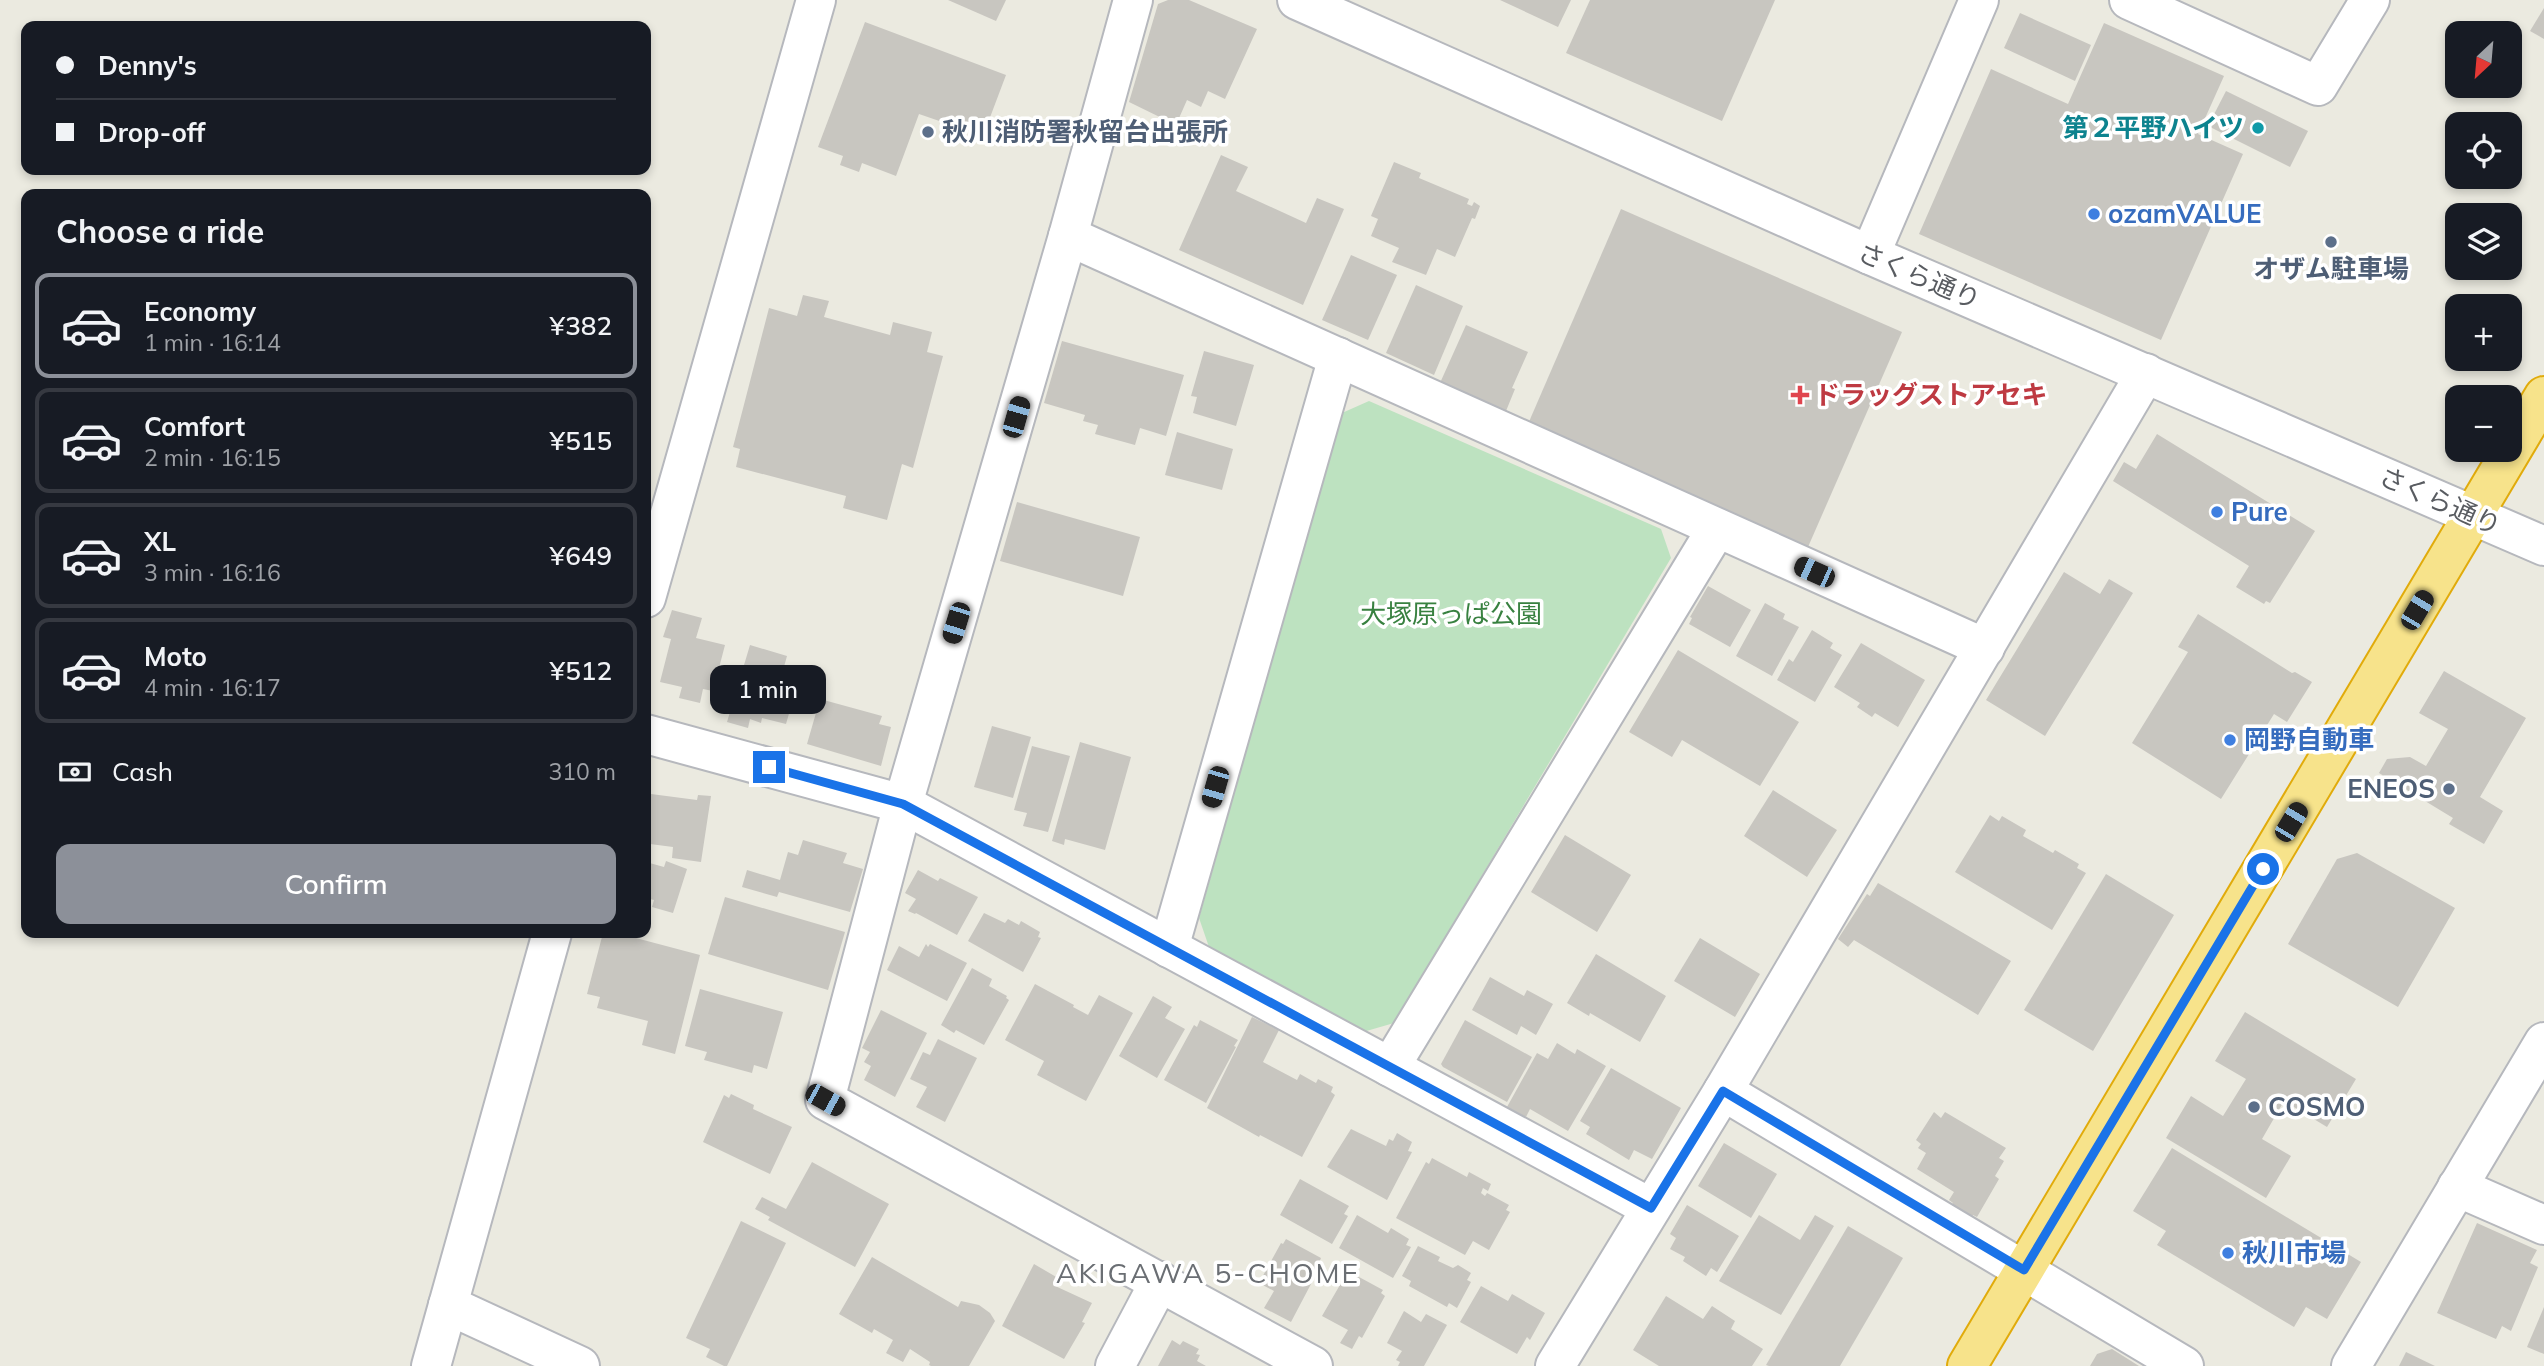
<!DOCTYPE html>
<meta charset="utf-8">
<style>
body{margin:0;font-family:Mulish,"Noto Sans JP",sans-serif;background:#242831;color:#f1f3f6;height:100vh;display:flex;flex-direction:column;font-size:26px;white-space:nowrap}
*{box-sizing:border-box;margin:0}
p{font-size:23px;color:#9ea1a6}
.icon{flex:none;width:38px;height:38px;fill:none;stroke:currentColor;stroke-width:2;stroke-linecap:round;stroke-linejoin:round}
.map{position:relative;flex:1;overflow:hidden}
.panel{position:absolute;left:21px;top:189px;width:630px;height:749px;display:flex;flex-direction:column;background:#171b24;border-radius:14px;box-shadow:0 4px 10px #0003}
.panel>*{flex:none}
.top-card{position:absolute;left:21px;top:21px;width:630px;height:154px;border-radius:14px;box-shadow:0 4px 10px #0003;display:grid;align-content:center;height:154px;padding:0 35px;background:#171b24}
.needle{width:46px;rotate:206deg}
.buttons{position:absolute;left:2445px;top:21px;display:grid;gap:14px}
.buttons a{display:grid;place-items:center;width:77px;height:77px;border-radius:14px;background:#171b24;box-shadow:0 4px 10px #0003;font-size:35px}
.end{position:absolute;width:32px;height:32px;margin:-16px;border:9px solid #1a73e8;background:#fff;box-shadow:0 0 0 4px #fff}
.from{border-radius:50%}
.bubble{position:absolute;height:49px;border-radius:14px;background:#171b24;box-shadow:0 4px 10px #0003;font-size:23px;font-weight:600;line-height:49px;text-align:center}
.car{position:absolute;width:21px;height:42px;margin:-21px -10px;border-radius:9px;box-shadow:0 0 5px 2px #0007;background:linear-gradient(#222 24%,#8ab4d8 0 40%,#222 0 76%,#8ab4d8 0 86%,#222 0)}
.top-card b{display:flex;align-items:center;gap:24px;height:66px;font-size:26px}
.top-card b+b{border-top:2px solid #363941}
.top-card i{width:18px;height:18px;background:#f1f3f6}
ul{padding:0;list-style:none}
li{display:flex;align-items:center;gap:21px;height:105px;margin:0 14px 10px;padding:0 21px;border:4px solid #363941;border-radius:14px}
li div{flex:1}
li b{display:block;font-size:26px}
li em{font-style:normal;font-weight:600}
li.selected{border-color:#8c9099}
li>.icon{width:63px;height:63px;stroke-width:1.5}
h2{padding:0 35px;font-size:32px;line-height:84px}
.pay{display:flex;align-items:center;gap:18px;height:77px;padding:0 35px;font-size:26px}
.pay p{margin-inline-start:auto}
.cta{display:flex;gap:14px;margin-top:auto;padding:14px 35px}
.cta a{flex:1;height:80px;border-radius:14px;background:#8c9099;color:#fff;font-size:28px;font-weight:600;line-height:80px;text-align:center}
.map>svg:first-child{display:block}
.green{fill:#bde2c0}
.building{fill:#c8c6c0}
.lines{fill:none;stroke-linecap:round;stroke-linejoin:round}
.minor-casing{stroke:#b6b8bd;stroke-width:42}
.highway-casing{stroke:#e1ab0b;stroke-width:42}
.minor{stroke:#fff;stroke-width:38}
.highway{stroke:#f7e38b;stroke-width:38}
.route{stroke:#1a73e8;stroke-width:9}
.culture-dot{fill:#0f9aa8;stroke:#fff;stroke-width:2.5}
.service-dot{fill:#5c6f8a;stroke:#fff;stroke-width:2.5}
.shop-dot{fill:#3f7fe0;stroke:#fff;stroke-width:2.5}
.health-dot{fill:#e0444e;stroke:#fff;stroke-width:2.5}
.labels{text-anchor:middle;stroke-width:7;stroke-linejoin:round;paint-order:stroke}
.culture-label{font-size:26px;font-weight:bold;fill:#0d838f;stroke:#fff;text-anchor:end}
.service-label{font-size:26px;font-weight:bold;fill:#4e5e75;stroke:#fff;text-anchor:start}
.shop-label{font-size:26px;font-weight:bold;fill:#366cbe;stroke:#fff;text-anchor:start}
.street-label{font-size:26px;fill:#595c61;stroke:#fff}
.health-label{font-size:26px;font-weight:bold;fill:#be3a42;stroke:#fff;text-anchor:start}
.park-label{font-size:26px;fill:#388140;stroke:#fff}
.neighbourhood-label{font-size:28px;letter-spacing:2px;fill:#6a6e73;stroke:#fff}
</style>
<div class="map">
<svg width="2544" height="1366" viewBox="0 0 2544 1366">
<rect width="100%" height="100%" fill="#ebeae0"/>
<path class="green" d="M1369 401 1661 529 1671 558 1394 1023 1363 1032 1210 950 1199 918 1342 413Z"/>
<g class="building">
<path d="M948 0H1006L996 21Z"/>
<path d="M1168 0H1189L1257 29 1225 99 1208 91 1201 107 1187 100 1176 125 1129 102 1158 4Z"/>
<path d="M1500 0H1571L1558 27Z"/>
<path d="M1590 0H1775L1722 121 1566 53Z"/>
<path d="M2544 8V39L2530 31Z"/>
<path d="M2020 13 2091 45 2075 81 2004 48Z"/>
<path d="M865 22 1006 75 983 136 919 114 896 176 862 163 859 172 840 165 843 156 818 147Z"/>
<path d="M2104 23 2224 76 2198 134 2243 154 2161 340 1919 234 1991 69 2068 104Z"/>
<path d="M2226 91 2308 131 2290 167 2208 126Z"/>
<path d="M1221 155 1248 167 1236 191 1306 223 1317 198 1344 209 1303 305 1179 250Z"/>
<path d="M1394 162 1421 173 1419 178 1469 199 1467 204 1472 206 1474 202 1480 206 1475 219 1472 218 1455 257 1437 249 1426 275 1392 262 1399 248 1371 236 1378 219 1371 216Z"/>
<path d="M1621 209 1902 332 1808 547 1528 424Z"/>
<path d="M1351 255 1397 275 1368 340 1322 320Z"/>
<path d="M1416 285 1463 306 1434 375 1386 353Z"/>
<path d="M803 295 829 301 824 317 890 335 893 322 932 332 927 352 943 356 913 468 902 464 887 520 843 508 846 496 736 467 740 449 733 447 769 308 797 316Z"/>
<path d="M1466 325 1528 352 1512 388 1515 389 1506 411 1440 383Z"/>
<path d="M1062 341 1184 375 1166 436 1140 428 1135 445 1095 434 1098 425 1083 421 1085 415 1044 403Z"/>
<path d="M1204 351 1254 365 1236 426 1193 413 1197 397 1191 396Z"/>
<path d="M1177 432 1233 449 1222 490 1165 475Z"/>
<path d="M2157 434 2315 531 2270 603 2266 601 2264 604 2236 587 2249 566 2113 481 2124 462 2136 469Z"/>
<path d="M1017 502 1140 537 1123 596 1000 561Z"/>
<path d="M2064 572 2100 594 2109 579 2133 593 2045 736 1986 700Z"/>
<path d="M1708 586 1751 610 1730 647 1689 624 1692 618 1690 617Z"/>
<path d="M1765 603 1785 614 1783 619 1799 627 1772 676 1736 656Z"/>
<path d="M672 610 702 618 696 638 725 645 713 691 703 689 700 703 679 698 682 687 660 682 671 639 663 637Z"/>
<path d="M2198 614 2292 673 2295 672 2312 682 2287 722 2274 714 2221 799 2132 743 2188 652 2178 647Z"/>
<path d="M1812 630 1833 643 1830 648 1842 655 1815 702 1777 680 1789 659 1793 662Z"/>
<path d="M1861 643 1925 680 1898 727 1875 713 1872 717 1857 707 1860 703 1834 687Z"/>
<path d="M750 645 787 656 782 674 799 679 786 724 762 718 761 723 750 719 748 728 727 722Z"/>
<path d="M1678 650 1799 722 1760 786 1682 740 1672 757 1629 732Z"/>
<path d="M2444 671 2526 718 2480 797 2503 811 2484 844 2449 824 2453 818 2379 773 2387 759 2410 757 2426 766 2448 729 2419 713Z"/>
<path d="M820 699 882 716 879 724 891 727 881 766 807 744Z"/>
<path d="M992 726 1031 737 1013 798 974 787Z"/>
<path d="M1080 742 1131 757 1105 850 1065 839 1064 845 1052 841Z"/>
<path d="M1032 746 1070 756 1048 832 1023 826 1027 813 1014 810Z"/>
<path d="M1773 790 1837 830 1807 877 1744 836Z"/>
<path d="M651 794 697 800 698 795 711 796 701 862 672 858 673 847 650 844 651 830 647 828Z"/>
<path d="M1990 815 1999 821 2002 816 2026 830 2023 836 2053 853 2055 850 2079 864 2077 868 2086 873 2052 930 1955 872Z"/>
<path d="M1565 835 1631 875 1597 932 1531 892Z"/>
<path d="M803 840 847 853 843 863 863 869 850 912 779 892 777 897 742 887 747 870 780 880 788 852 798 855Z"/>
<path d="M2357 853 2455 908 2398 1007 2288 944 2337 859Z"/>
<path d="M666 861 687 869 673 913 652 907 654 900 646 898V862L664 867Z"/>
<path d="M918 870 938 881 940 878 978 897 957 935 916 913 915 914 908 911 916 899 905 893Z"/>
<path d="M2106 874 2174 915 2093 1051 2024 1010Z"/>
<path d="M1878 883 2011 961 1978 1015 1854 940 1848 947 1838 939 1867 894 1870 896Z"/>
<path d="M725 897 845 932 828 990 708 954Z"/>
<path d="M984 913 1005 923 1008 919 1019 925 1021 921 1040 932 1038 937 1041 938 1023 972 968 941Z"/>
<path d="M603 933H617L700 955 675 1054 642 1045 648 1021 597 1008 600 997 587 994Z"/>
<path d="M1700 938 1760 974 1735 1017 1674 981Z"/>
<path d="M926 944 928 947 930 944 967 963 947 1001 887 970 899 946 919 957Z"/>
<path d="M1596 954 1666 996 1640 1042 1590 1013 1589 1016 1567 1003Z"/>
<path d="M972 968 992 979 989 986 1007 996 1006 998 1009 1000 984 1045 956 1030 954 1033 941 1025Z"/>
<path d="M1490 977 1524 996 1527 990 1553 1004 1536 1035 1521 1026 1517 1035 1472 1010Z"/>
<path d="M1035 984 1074 1005 1073 1007 1088 1015 1099 995 1133 1013 1086 1101 1037 1075 1044 1061 1005 1040Z"/>
<path d="M700 989 783 1012 767 1069 754 1065 752 1073 704 1060 707 1052 685 1046Z"/>
<path d="M1153 996 1172 1007 1165 1018 1185 1029 1157 1078 1119 1056Z"/>
<path d="M881 1010 927 1033 895 1097 864 1080 871 1066 864 1062 870 1052 862 1048Z"/>
<path d="M2245 1012 2356 1079 2327 1127 2284 1101 2262 1139 2291 1156 2266 1198 2166 1138 2191 1096 2223 1116 2246 1079 2215 1061Z"/>
<path d="M1252 1017 1279 1030 1263 1062 1297 1080 1300 1074 1316 1083 1318 1079 1333 1087 1331 1092 1335 1095 1302 1157 1260 1135 1259 1137 1207 1108Z"/>
<path d="M1200 1020 1238 1040 1234 1046 1236 1047 1206 1103 1164 1080 1194 1025 1197 1027Z"/>
<path d="M1465 1020 1532 1057 1507 1102 1443 1067 1441 1064Z"/>
<path d="M938 1039 977 1058 945 1122 916 1107 927 1087 910 1079 923 1052 930 1055Z"/>
<path d="M1557 1043 1575 1054 1577 1049 1606 1066 1568 1131 1530 1109 1526 1117 1507 1107 1537 1053 1548 1059Z"/>
<path d="M1611 1068 1681 1108 1652 1159 1634 1150 1629 1160 1586 1134 1590 1127 1580 1121Z"/>
<path d="M731 1094 754 1105 753 1109 792 1127 770 1174 703 1142 724 1095 729 1098Z"/>
<path d="M1934 1112 1941 1118 1945 1112 2006 1148 1999 1158 2004 1161 1995 1176 1999 1179 1977 1217 1973 1215 1971 1218 1951 1206 1953 1203 1949 1200 1954 1192 1917 1169 1926 1153 1918 1148 1921 1144 1916 1140Z"/>
<path d="M1351 1129 1386 1146 1389 1139 1393 1141 1397 1133 1412 1142 1408 1151 1412 1152 1387 1200 1327 1167Z"/>
<path d="M1724 1143 1777 1174 1751 1218 1698 1186Z"/>
<path d="M2172 1148 2361 1262 2327 1319 2306 1307 2294 1327 2157 1245 2166 1231 2133 1211Z"/>
<path d="M1432 1158 1467 1177 1469 1172 1491 1184 1488 1191 1483 1188 1481 1193 1485 1196 1487 1193 1509 1205 1506 1210 1510 1212 1489 1250 1473 1241 1465 1255 1396 1218 1426 1162 1429 1164Z"/>
<path d="M812 1162 889 1204 855 1267 768 1220 770 1217 755 1209 762 1197 786 1209Z"/>
<path d="M1300 1179 1349 1206 1344 1214 1348 1216 1332 1244 1280 1215Z"/>
<path d="M1687 1205 1739 1236 1717 1272 1711 1268 1706 1276 1683 1261 1685 1257 1670 1249 1676 1238 1670 1234Z"/>
<path d="M1357 1215 1388 1233 1391 1228 1409 1239 1406 1245 1411 1247 1393 1278 1339 1248Z"/>
<path d="M1759 1215 1800 1240 1815 1215 1834 1226 1781 1315 1719 1281Z"/>
<path d="M741 1221 786 1243 727 1366H724L706 1357 710 1349 686 1338Z"/>
<path d="M2477 1223 2537 1250 2530 1263 2538 1267 2511 1331 2502 1326 2496 1339 2437 1313Z"/>
<path d="M1848 1226 1903 1258 1840 1366H1769L1766 1365Z"/>
<path d="M1286 1239 1321 1258 1319 1263 1321 1265 1291 1322 1264 1308 1274 1291 1259 1283 1281 1243 1283 1244Z"/>
<path d="M1418 1246 1440 1257 1438 1261 1453 1268 1458 1265 1471 1273 1467 1280 1471 1282 1457 1308 1449 1303 1447 1307 1409 1286 1411 1281 1402 1276Z"/>
<path d="M872 1257 958 1307 961 1301 979 1305 990 1313 995 1321 969 1366H931L929 1365 930 1362 910 1349 903 1362 886 1353 893 1340 874 1329 872 1333 839 1314Z"/>
<path d="M1034 1264 1058 1278 1053 1285 1092 1303 1082 1322 1085 1323 1064 1359 1002 1326Z"/>
<path d="M1348 1271 1383 1290 1381 1293 1385 1296 1362 1338 1359 1336 1352 1349 1340 1343 1348 1330 1322 1316Z"/>
<path d="M1481 1286 1508 1301 1512 1294 1545 1313 1530 1340 1527 1337 1517 1354 1460 1322Z"/>
<path d="M1666 1296 1703 1319 1712 1306 1735 1321 1731 1329 1763 1349 1752 1366H1659L1633 1350Z"/>
<path d="M2544 1307V1354L2527 1347Z"/>
<path d="M1404 1311 1421 1322 1426 1314 1447 1325 1424 1366H1398L1400 1362 1396 1360 1402 1351 1387 1343Z"/>
<path d="M1172 1340 1180 1345 1183 1341 1199 1349 1196 1354 1200 1355 1197 1361 1206 1366H1158Z"/>
<path d="M2112 1349 2139 1366H2090L2097 1354Z"/>
<path d="M2406 1352 2435 1366H2399Z"/>
</g>
<g class="lines">
<defs>
<g id="minor">
<path d="M1133 0 1068 236 903 804 825 1100 1313 1366"/>
<path d="M1297 0 1870 255 2544 546"/>
<path d="M2129 0 2318 86 2370 0"/>
<path d="M1068 236 1985 648"/>
<path d="M1870 255 1979 0"/>
<path d="M646 598 816 0"/>
<path d="M646 734 903 804 1651 1208"/>
<path d="M1169 948 1338 357"/>
<path d="M1390 1067 1717 528"/>
<path d="M1723 1091 2184 1366"/>
<path d="M2457 1187 2544 1225"/>
<path d="M448 1305 580 1366"/>
<path d="M431 1366 552 933"/>
<path d="M1115 1366 1160 1281"/>
<path d="M1555 1366 1723 1091 2146 373"/>
<path d="M2351 1366 2544 1042"/>
</g>
<path id="highway" d="M1967 1366 2544 396"/>
</defs>
<use href="#minor" class="minor-casing"/>
<use href="#highway" class="highway-casing"/>
<use href="#minor" class="minor"/>
<use href="#highway" class="highway"/>
</g>
<g class="lines">
<path class="route" d="M769 767 903 804 1651 1208 1723 1091 2024 1270 2263 869"/>
</g>
<circle class="culture-dot" cx="2258" cy="128" r="7"/>
<g class="service-dot">
<circle cx="928" cy="132" r="7"/>
<circle cx="2331" cy="242" r="7"/>
<circle cx="2449" cy="789" r="7"/>
<circle cx="2254" cy="1107" r="7"/>
</g>
<g class="shop-dot">
<circle cx="2094" cy="214" r="7"/>
<circle cx="2217" cy="512" r="7"/>
<circle cx="2230" cy="740" r="7"/>
<circle cx="2228" cy="1253" r="7"/>
</g>
<path class="health-dot" d="M1796.5 384.5h7v7h7v7h-7v7h-7v-7h-7v-7h7z"/>
<g class="labels">
<g class="culture-label">
<text x="2244" y="137">第２平野ハイツ</text>
</g>
<g class="service-label">
<text x="942" y="141">秋川消防署秋留台出張所</text>
<text x="2331" y="278" text-anchor="middle">オザム駐車場</text>
<text x="2435" y="798" text-anchor="end">ENEOS</text>
<text x="2268" y="1116">COSMO</text>
</g>
<g class="shop-label">
<text x="2108" y="223">ozamVALUE</text>
<text x="2231" y="521">Pure</text>
<text x="2244" y="749">岡野自動車</text>
<text x="2242" y="1262">秋川市場</text>
</g>
<g class="street-label">
<text transform="translate(1919 276) rotate(23)" y="9">さくら通り</text>
<text transform="translate(2440 501) rotate(24)" y="9">さくら通り</text>
</g>
<g class="health-label">
<text x="1814" y="404">ドラッグストアセキ</text>
</g>
<g class="park-label">
<text x="1451" y="623">大塚原っぱ公園</text>
</g>
<g class="neighbourhood-label">
<text x="1208" y="1283">AKIGAWA 5-CHOME</text>
</g>
</g>
</svg>
<div class="buttons">
<a><svg class="needle" viewBox="-14 -14 28 28"><path d="M0-13l5 13h-10z" fill="#e53935"/><path d="M0 13l5-13h-10z" fill="#9ea1a6"/></svg></a>
<a><svg class="icon" aria-label="locate" viewBox="0 0 24 24"><circle cx="12" cy="12" r="6"/><path d="M12 2v4M12 18v4M2 12h4M18 12h4"/></svg></a>
<a><svg class="icon" aria-label="layers" viewBox="0 0 24 24"><path d="M12 4l9 5-9 5-9-5zM3 14l9 5 9-5"/></svg></a>
<a>+</a>
<a>−</a>
</div>
<i class="end from" style="left:2263px;top:869px"></i>
<i class="end" style="left:769px;top:767px"></i>
<div class="bubble" style="left:710px;top:665px;width:116px">1 min</div>
<i class="car" style="left:1016px;top:417px;rotate:16deg"></i>
<i class="car" style="left:1814px;top:572px;rotate:294deg"></i>
<i class="car" style="left:2417px;top:610px;rotate:31deg"></i>
<i class="car" style="left:956px;top:623px;rotate:197deg"></i>
<i class="car" style="left:1215px;top:787px;rotate:196deg"></i>
<i class="car" style="left:2291px;top:822px;rotate:31deg"></i>
<i class="car" style="left:825px;top:1100px;rotate:119deg"></i>
<div class="top-card">
<b><i class="from"></i>Denny's</b>
<b><i></i>Drop-off</b>
</div>
<section class="panel">
<h2>Choose a ride</h2>
<ul>
<li class="selected"><svg class="icon" aria-label="car" viewBox="0 0 24 24"><path d="M5 17H2v-5l4-1 3-4h7l3 4 3 1v5h-3M9 17h6M6 11h13"/><circle cx="7" cy="17" r="2"/><circle cx="17" cy="17" r="2"/></svg><div><b>Economy</b><p>1 min · 16:14</p></div><em>¥382</em></li>
<li><svg class="icon" aria-label="car" viewBox="0 0 24 24"><path d="M5 17H2v-5l4-1 3-4h7l3 4 3 1v5h-3M9 17h6M6 11h13"/><circle cx="7" cy="17" r="2"/><circle cx="17" cy="17" r="2"/></svg><div><b>Comfort</b><p>2 min · 16:15</p></div><em>¥515</em></li>
<li><svg class="icon" aria-label="car" viewBox="0 0 24 24"><path d="M5 17H2v-5l4-1 3-4h7l3 4 3 1v5h-3M9 17h6M6 11h13"/><circle cx="7" cy="17" r="2"/><circle cx="17" cy="17" r="2"/></svg><div><b>XL</b><p>3 min · 16:16</p></div><em>¥649</em></li>
<li><svg class="icon" aria-label="car" viewBox="0 0 24 24"><path d="M5 17H2v-5l4-1 3-4h7l3 4 3 1v5h-3M9 17h6M6 11h13"/><circle cx="7" cy="17" r="2"/><circle cx="17" cy="17" r="2"/></svg><div><b>Moto</b><p>4 min · 16:17</p></div><em>¥512</em></li>
</ul>
<div class="pay"><svg class="icon" aria-label="cash" viewBox="0 0 24 24"><path d="M3 7h18v10H3z"/><circle cx="12" cy="12" r="2"/></svg>Cash<p>310 m</p></div>
<div class="cta"><a>Confirm</a></div>
</section>
</div>
